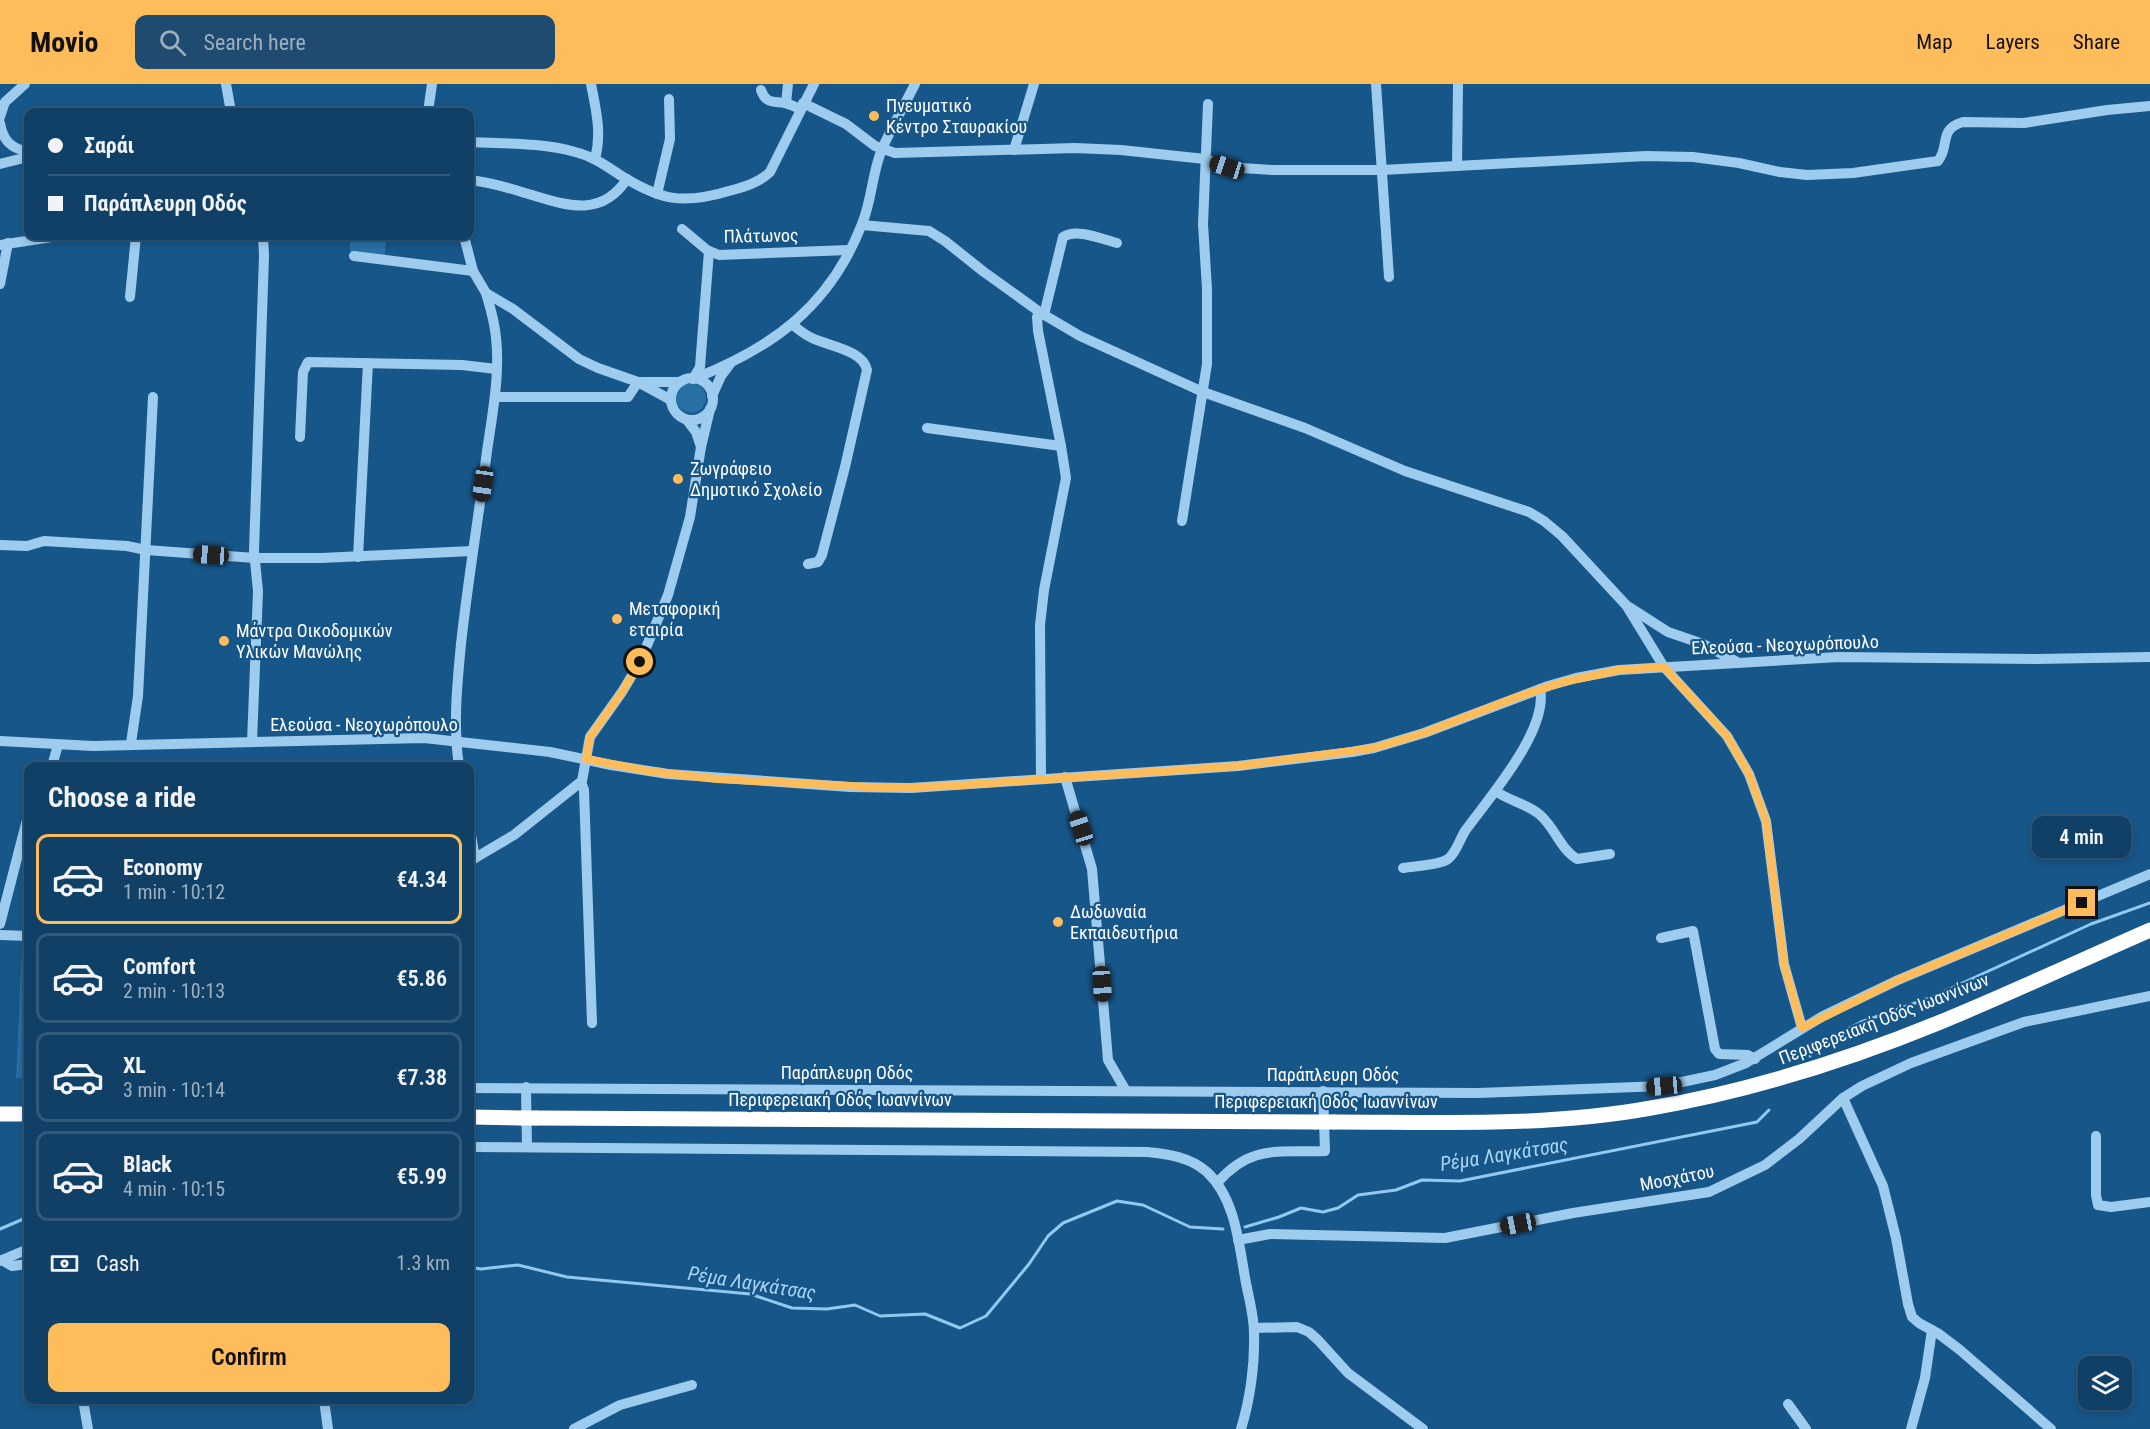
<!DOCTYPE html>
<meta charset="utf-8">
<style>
body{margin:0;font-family:"Roboto Condensed",sans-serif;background:#1e4b6f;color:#f1f3f6;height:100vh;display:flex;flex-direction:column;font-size:22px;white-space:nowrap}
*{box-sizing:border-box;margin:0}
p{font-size:20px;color:#9cafbf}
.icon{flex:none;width:33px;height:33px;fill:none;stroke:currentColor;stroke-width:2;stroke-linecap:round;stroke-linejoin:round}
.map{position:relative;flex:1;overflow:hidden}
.side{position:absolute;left:24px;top:678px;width:450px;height:642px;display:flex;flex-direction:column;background:#114066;border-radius:12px;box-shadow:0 3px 9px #0003,0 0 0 2px #30597a}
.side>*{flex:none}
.top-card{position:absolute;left:24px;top:24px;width:450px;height:132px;border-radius:12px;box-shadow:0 3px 9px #0003,0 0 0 2px #30597a;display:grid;align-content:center;height:132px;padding:0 24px;background:#114066}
.fabs{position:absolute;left:2078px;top:1272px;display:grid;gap:12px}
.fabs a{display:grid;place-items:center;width:54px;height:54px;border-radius:12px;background:#114066;box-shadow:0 3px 9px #0003,0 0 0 2px #30597a;font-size:30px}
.end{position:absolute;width:27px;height:27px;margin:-14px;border:8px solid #ffbc5b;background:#111;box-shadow:0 0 0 3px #111}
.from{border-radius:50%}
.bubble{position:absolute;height:42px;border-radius:12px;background:#114066;box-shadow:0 3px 9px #0003,0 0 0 2px #30597a;font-size:20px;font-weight:600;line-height:42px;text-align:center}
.car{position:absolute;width:18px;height:36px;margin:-18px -9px;border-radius:8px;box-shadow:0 0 4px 2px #0007;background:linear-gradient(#222 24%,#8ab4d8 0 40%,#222 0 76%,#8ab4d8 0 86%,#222 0)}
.top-card b{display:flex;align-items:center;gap:21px;height:57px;font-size:22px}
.top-card b+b{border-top:2px solid #30597a}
.top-card i{width:15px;height:15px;background:#f1f3f6}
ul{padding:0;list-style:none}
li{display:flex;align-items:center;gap:18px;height:90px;margin:0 12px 9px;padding:0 12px;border:3px solid #30597a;border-radius:12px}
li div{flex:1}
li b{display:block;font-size:22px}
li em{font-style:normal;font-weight:600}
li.on{border-color:#ffbc5b}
li>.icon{width:54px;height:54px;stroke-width:1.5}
h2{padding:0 24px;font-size:27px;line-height:72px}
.pay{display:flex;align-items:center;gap:15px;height:66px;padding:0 24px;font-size:22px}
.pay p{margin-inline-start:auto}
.button{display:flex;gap:12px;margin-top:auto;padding:12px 24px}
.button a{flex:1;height:69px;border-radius:12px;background:#ffbc5b;color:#111;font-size:24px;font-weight:600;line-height:69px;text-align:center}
header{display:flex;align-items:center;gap:36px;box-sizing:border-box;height:84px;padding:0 30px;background:#ffbc5b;color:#111}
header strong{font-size:28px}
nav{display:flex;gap:33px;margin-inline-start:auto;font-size:21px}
.search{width:420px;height:54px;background:#1e4b6f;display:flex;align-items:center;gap:15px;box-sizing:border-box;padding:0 21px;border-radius:12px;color:#9cafbf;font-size:22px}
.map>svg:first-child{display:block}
.green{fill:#276fa5}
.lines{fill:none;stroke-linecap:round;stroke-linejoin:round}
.stream{stroke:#91c9f0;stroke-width:3}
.minor{stroke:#9eccee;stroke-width:10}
.highway{stroke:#fff;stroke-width:15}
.highway-bridge{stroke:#fff;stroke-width:15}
.route{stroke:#ffbc5b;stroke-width:8}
.poi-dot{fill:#ffbc5b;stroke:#175688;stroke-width:2}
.labels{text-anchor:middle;stroke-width:4.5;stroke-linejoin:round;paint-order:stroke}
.poi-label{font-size:18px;fill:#fff;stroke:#175688;text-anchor:start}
.street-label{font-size:18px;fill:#fff;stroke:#175688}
.water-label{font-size:20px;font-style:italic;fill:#aad5f5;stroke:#175688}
</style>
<header>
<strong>Movio</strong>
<div class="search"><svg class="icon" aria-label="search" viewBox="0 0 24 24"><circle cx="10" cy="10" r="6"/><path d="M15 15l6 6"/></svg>Search here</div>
<nav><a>Map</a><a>Layers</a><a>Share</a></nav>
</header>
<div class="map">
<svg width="2150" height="1345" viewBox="0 0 2150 1345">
<rect width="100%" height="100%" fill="#175688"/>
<g class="green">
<path d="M350 152H386L385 173 350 169Z"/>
<circle cx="691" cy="314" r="15"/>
<path d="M22 863 28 864V994H16Z"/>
</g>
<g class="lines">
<g class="stream">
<path d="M1810 972 1817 961 1861 938 1932 913 2091 840 2150 819"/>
<path d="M1245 1143 1279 1133 1301 1124 1323 1128 1338 1124 1358 1111 1396 1106 1422 1096 1460 1097 1757 1038 1769 1026"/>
<path d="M0 1145 28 1133"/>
<path d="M470 1183 481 1185 518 1181 567 1193 750 1210 792 1224 827 1225 855 1221 880 1232 925 1230 960 1244 986 1232 1029 1180 1048 1152 1063 1139 1117 1117 1143 1121 1190 1143 1223 1145"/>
</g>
<g class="minor">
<path d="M226 0 231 28"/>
<path d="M591 0C596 26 602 49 595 75"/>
<path d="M1376 0 1389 193"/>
<path d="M761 6C766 20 773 17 785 19 790 20 795 23 800 25"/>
<path d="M786 19 788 0"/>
<path d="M803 19 846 40 875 62 895 69 1075 64 1121 66 1205 75 1227 83 1273 86H1382L1646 72 1693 73 1739 79 1780 88 1807 91 1853 89 1938 77C1950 63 1938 45 1963 38L2024 39 2107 26 2150 22"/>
<path d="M428 28 432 0"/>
<path d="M0 33 5 18 25 0"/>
<path d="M0 39C3 57 11 64 28 68"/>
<path d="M470 58C504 60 541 58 575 68 592 72 605 81 620 91 660 116 682 121 729 107 743 103 759 99 770 88L814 0"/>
<path d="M1014 66 1034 0"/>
<path d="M0 80 28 73"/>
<path d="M1457 82 1458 0"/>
<path d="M470 96C489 98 506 103 525 109 563 120 600 136 627 95"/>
<path d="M657 110 670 55 669 15"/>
<path d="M862 141 929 147 945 157 984 188 1041 229 1080 252 1203 308 1305 344 1405 387 1529 428 1544 437 1562 452 1626 521 1664 583 1727 652 1749 690 1766 737 1784 880 1802 944"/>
<path d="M682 145 707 166 719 171 849 166"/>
<path d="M464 152 473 187 486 209 513 225 579 275 598 284 638 298 671 316"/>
<path d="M0 161 58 152"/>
<path d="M354 172 473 187"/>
<path d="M0 200 8 159"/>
<path d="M130 213 136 152"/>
<path d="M1039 228 1037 233 1038 247 1061 362 1066 394 1044 506 1040 541 1041 695"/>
<path d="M1044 231 1063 153C1077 144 1101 155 1117 159"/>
<path d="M793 241C799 246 805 251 812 254 828 262 863 266 867 286L845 383 822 471 818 478 808 480"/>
<circle cx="692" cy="315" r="21"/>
<path d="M693 295C773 264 830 222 862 140 872 116 872 89 882 65 892 43 904 22 915 0"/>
<path d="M693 295 700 283 709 167"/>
<path d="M642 298H680"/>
<path d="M712 312 721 292 730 280"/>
<path d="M495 313H628L638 298"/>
<path d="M687 336 696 348 701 363"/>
<path d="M927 344 1061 362"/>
<path d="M300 353 303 288 308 278 462 281 496 285"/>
<path d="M1182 437 1207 280V205L1203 140 1208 20"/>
<path d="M0 461 27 462 44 457 127 462 146 466 255 474H321L472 467"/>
<path d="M358 473 368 279"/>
<path d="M1629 523 1668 548 1703 560 1737 578"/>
<path d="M0 657 93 662 424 654 550 668 611 681 668 690 850 703 911 704 1238 682 1352 668 1374 664 1424 649 1548 602 1576 594 1619 586 1839 573 2037 575 2150 573"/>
<path d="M252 658 258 507 254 467 264 172 263 152"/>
<path d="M131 659 138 612 153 313"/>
<path d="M52 682 58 661"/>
<path d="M459 682C453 642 457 601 461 560 468 495 479 431 487 367 493 326 502 281 494 240 492 230 489 219 486 209"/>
<path d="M1065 693 1092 785 1108 976 1126 1007"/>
<path d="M581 698 584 706 592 939"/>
<path d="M1497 708C1510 717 1527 720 1539 730 1555 743 1560 765 1577 775L1610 770"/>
<path d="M470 745 475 774"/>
<path d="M470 777 514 751 582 697 590 653 622 608 640 578 668 511 690 433 701 363 710 325"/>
<path d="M1403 784C1414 782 1440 781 1448 775 1456 769 1460 755 1465 747 1488 715 1549 646 1540 605"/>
<path d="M0 840 28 732"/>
<path d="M0 851 28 852"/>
<path d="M1661 854 1693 847 1715 965 1719 970 1748 971 1755 975"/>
<path d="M526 1003 527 1063"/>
<path d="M470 1004 1478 1009 1663 1002 1715 991 1746 979 1823 932 1898 896 2150 790"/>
<path d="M1843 1014 1883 1102 1896 1154 1908 1220 1912 1233 1919 1239 1939 1250 1960 1266 2051 1345"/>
<path d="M2096 1052V1111L2098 1121 2111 1123 2150 1118"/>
<path d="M470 1063 1147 1068C1168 1070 1190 1073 1207 1088 1236 1115 1239 1162 1246 1199 1249 1215 1254 1232 1254 1249 1255 1280 1250 1316 1241 1345"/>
<path d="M1217 1099C1251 1060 1278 1069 1325 1067L1323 1007"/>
<path d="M1238 1156 1270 1150 1445 1154 1573 1129 1709 1108 1765 1081 1799 1055 1843 1014 1862 1002 1911 979 2024 938 2150 912"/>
<path d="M2 1176 12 1182 28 1180"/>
<path d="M0 1177 28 1165"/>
<path d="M1254 1244 1297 1243 1309 1248 1318 1256 1348 1289 1423 1345"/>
<path d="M83 1316 88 1345"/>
<path d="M324 1316 328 1345"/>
<path d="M1788 1320 1806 1345"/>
<path d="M574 1345 620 1321 692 1301"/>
<path d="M1911 1345 1925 1294 1932 1246"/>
</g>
<g class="highway">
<path d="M0 1030H28"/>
<path d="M470 1033 522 1034"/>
<path d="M536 1034 1315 1038"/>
<path d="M1334 1038C1439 1038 1547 1043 1651 1024 1750 1007 1845 977 1938 939 2009 910 2079 877 2150 846"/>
</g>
<g class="highway-bridge">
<path d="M522 1034H536"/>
<path d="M1315 1038H1334"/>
</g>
</g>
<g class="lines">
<path class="route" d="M640 578 622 608 590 653 586 675 648 687 717 695 888 704 948 702 1238 682 1374 664 1424 649 1520 612 1563 598 1619 586 1664 583 1727 652 1749 690 1766 737 1784 880 1802 944 1898 896 2082 819"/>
</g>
<g class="poi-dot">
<circle cx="874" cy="32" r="6"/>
<circle cx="678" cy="395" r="6"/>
<circle cx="617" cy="535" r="6"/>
<circle cx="224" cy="557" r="6"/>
<circle cx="1058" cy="838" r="6"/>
</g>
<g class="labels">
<g class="poi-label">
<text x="886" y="28">Πνευματικό<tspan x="886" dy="21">Κέντρο Σταυρακίου</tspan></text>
<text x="690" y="391">Ζωγράφειο<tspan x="690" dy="21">Δημοτικό Σχολείο</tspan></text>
<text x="629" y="531">Μεταφορική<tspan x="629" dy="21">εταιρία</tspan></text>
<text x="236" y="553">Μάντρα Οικοδομικών<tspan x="236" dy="21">Υλικών Μανώλης</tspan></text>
<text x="1070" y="834">Δωδωναία<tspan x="1070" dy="21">Εκπαιδευτήρια</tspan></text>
</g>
<g class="street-label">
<text transform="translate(761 152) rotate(-1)" y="6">Πλάτωνος</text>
<text transform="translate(1785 561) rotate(-2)" y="6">Ελεούσα - Νεοχωρόπουλο</text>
<text x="364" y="647">Ελεούσα - Νεοχωρόπουλο</text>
<text transform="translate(1884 935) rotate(-21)" y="6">Περιφερειακή Οδός Ιωαννίνων</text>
<text x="847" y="995">Παράπλευρη Οδός</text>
<text x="1333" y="997">Παράπλευρη Οδός</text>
<text x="840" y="1022">Περιφερειακή Οδός Ιωαννίνων</text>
<text x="1326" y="1024">Περιφερειακή Οδός Ιωαννίνων</text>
<text transform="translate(1677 1094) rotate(-11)" y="6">Μοσχάτου</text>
</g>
<g class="water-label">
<text transform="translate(1504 1070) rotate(-9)" y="7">Ρέμα Λαγκάτσας</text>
<text transform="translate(752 1199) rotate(9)" y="7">Ρέμα Λαγκάτσας</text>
</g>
</g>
</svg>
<div class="fabs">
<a><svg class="icon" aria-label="layers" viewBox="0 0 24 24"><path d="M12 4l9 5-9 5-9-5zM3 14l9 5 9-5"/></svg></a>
</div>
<i class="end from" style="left:640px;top:578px"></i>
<i class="end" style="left:2082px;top:819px"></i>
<div class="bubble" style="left:2032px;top:732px;width:99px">4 min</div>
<i class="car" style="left:1227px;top:83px;rotate:288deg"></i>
<i class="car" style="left:483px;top:400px;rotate:188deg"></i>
<i class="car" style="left:211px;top:471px;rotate:274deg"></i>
<i class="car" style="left:1081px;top:744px;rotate:342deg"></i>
<i class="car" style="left:1102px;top:900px;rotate:176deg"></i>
<i class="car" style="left:1664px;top:1002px;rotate:265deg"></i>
<i class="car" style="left:1518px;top:1140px;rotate:259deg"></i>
<div class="top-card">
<b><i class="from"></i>Σαράι</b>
<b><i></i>Παράπλευρη Οδός</b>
</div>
<section class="side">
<h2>Choose a ride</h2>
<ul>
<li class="on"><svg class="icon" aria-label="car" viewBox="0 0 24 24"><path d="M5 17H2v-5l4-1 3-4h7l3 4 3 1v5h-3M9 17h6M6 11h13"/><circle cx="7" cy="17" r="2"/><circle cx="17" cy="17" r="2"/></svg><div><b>Economy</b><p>1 min · 10:12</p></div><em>€4.34</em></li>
<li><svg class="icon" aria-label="car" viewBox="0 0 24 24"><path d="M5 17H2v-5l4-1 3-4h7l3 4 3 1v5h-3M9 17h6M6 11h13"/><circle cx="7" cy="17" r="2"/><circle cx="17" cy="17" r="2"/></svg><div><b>Comfort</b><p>2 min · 10:13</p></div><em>€5.86</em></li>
<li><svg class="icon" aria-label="car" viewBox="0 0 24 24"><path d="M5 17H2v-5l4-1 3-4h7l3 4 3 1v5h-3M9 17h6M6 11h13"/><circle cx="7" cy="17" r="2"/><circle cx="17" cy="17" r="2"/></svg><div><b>XL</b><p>3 min · 10:14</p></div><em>€7.38</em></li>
<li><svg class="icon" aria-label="car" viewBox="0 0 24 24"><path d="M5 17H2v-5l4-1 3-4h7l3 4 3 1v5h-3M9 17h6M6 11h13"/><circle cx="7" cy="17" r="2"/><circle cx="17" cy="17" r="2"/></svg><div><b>Black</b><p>4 min · 10:15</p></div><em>€5.99</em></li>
</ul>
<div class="pay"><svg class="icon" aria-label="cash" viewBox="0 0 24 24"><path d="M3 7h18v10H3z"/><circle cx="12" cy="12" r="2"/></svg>Cash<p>1.3 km</p></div>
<div class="button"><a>Confirm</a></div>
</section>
</div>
